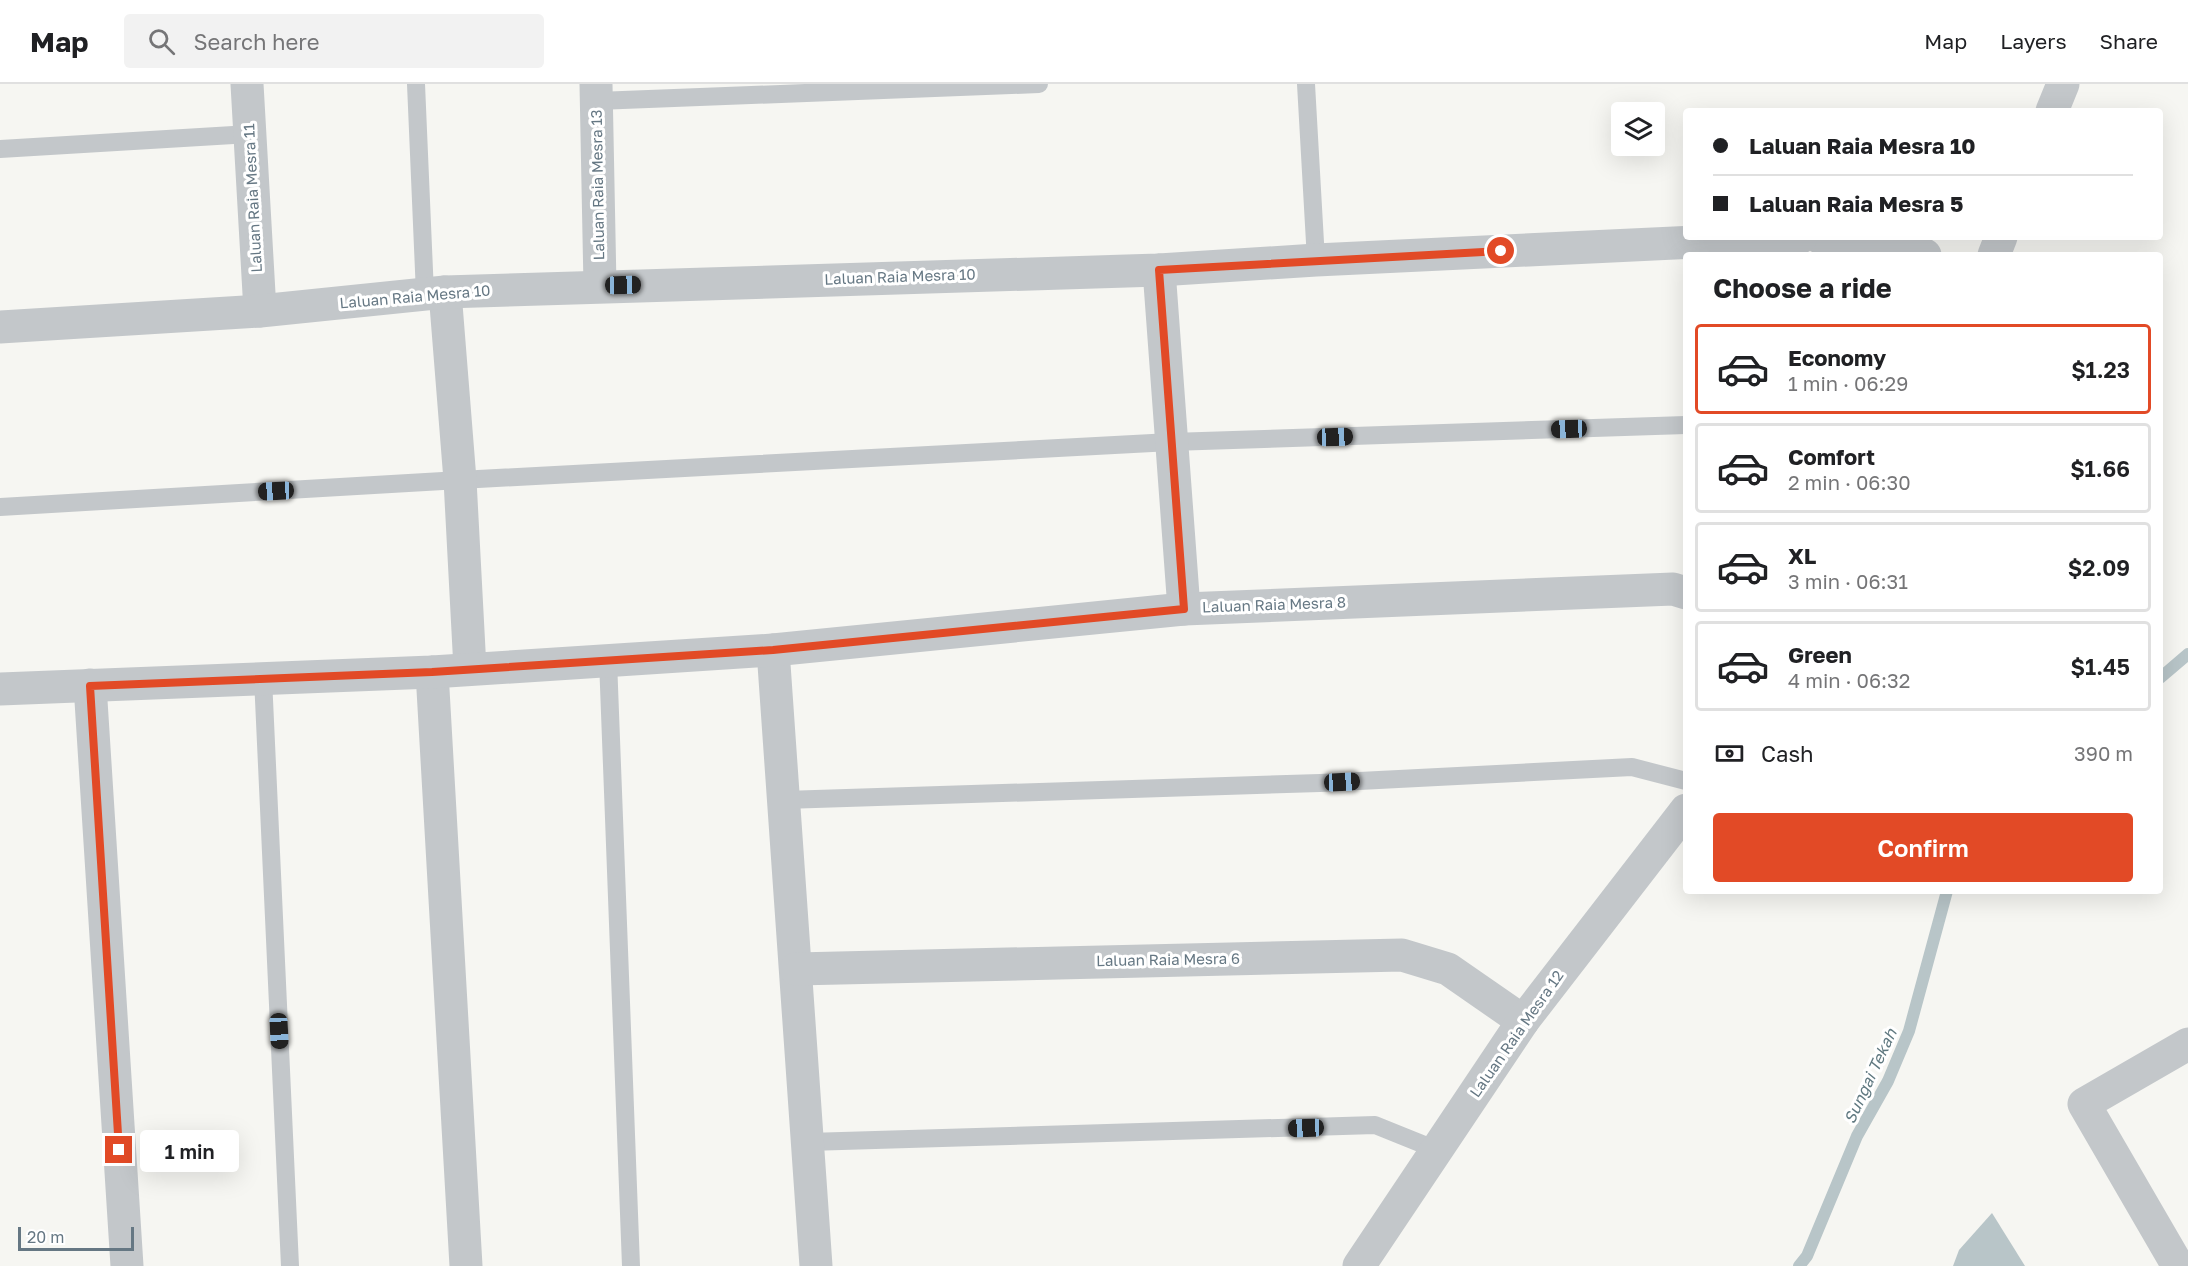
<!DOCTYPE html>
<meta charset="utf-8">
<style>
body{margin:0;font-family:"Golos Text",sans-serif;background:#f2f2f2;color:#202124;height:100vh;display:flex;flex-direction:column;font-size:22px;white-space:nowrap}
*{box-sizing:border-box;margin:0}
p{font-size:20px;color:#757577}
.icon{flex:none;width:33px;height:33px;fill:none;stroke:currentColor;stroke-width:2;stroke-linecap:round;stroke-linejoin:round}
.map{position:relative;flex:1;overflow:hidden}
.panel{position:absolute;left:1683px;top:168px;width:480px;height:642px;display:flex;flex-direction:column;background:#fff;border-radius:6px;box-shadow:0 6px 24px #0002}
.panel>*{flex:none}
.hud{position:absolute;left:1683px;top:24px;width:480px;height:132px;border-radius:6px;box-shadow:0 6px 24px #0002;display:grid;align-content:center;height:132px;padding:0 30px;background:#fff}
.controls{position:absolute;left:1611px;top:18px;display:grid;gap:12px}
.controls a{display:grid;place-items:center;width:54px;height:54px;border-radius:6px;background:#fff;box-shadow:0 6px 24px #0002;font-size:30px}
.scale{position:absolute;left:18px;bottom:15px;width:116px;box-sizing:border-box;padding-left:6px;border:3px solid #657783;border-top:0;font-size:16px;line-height:21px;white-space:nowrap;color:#657783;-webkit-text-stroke:4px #fff;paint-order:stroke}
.end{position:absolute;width:27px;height:27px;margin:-14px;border:8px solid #e24a26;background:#fff;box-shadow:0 0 0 3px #fff}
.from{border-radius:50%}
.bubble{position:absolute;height:42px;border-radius:6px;background:#fff;box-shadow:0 6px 24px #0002;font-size:20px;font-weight:600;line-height:42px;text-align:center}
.car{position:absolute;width:18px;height:36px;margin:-18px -9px;border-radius:8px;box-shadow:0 0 4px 2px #0007;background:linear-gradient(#222 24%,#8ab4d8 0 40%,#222 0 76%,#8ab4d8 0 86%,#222 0)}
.hud b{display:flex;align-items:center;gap:21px;height:57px;font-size:22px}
.hud b+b{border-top:2px solid #e0e0e0}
.hud i{width:15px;height:15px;background:#202124}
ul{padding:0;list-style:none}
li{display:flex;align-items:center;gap:18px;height:90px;margin:0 12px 9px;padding:0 18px;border:3px solid #e0e0e0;border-radius:6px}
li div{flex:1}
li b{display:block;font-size:22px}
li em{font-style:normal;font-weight:600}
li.selected{border-color:#e24a26}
li>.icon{width:54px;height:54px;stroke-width:1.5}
h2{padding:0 30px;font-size:27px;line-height:72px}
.pay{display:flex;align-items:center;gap:15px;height:66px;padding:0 30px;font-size:22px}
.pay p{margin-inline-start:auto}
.action{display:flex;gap:12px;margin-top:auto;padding:12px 30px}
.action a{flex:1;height:69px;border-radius:6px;background:#e24a26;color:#fff;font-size:24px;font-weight:600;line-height:69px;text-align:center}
header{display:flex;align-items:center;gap:36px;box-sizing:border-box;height:84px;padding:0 30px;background:#fff;border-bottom:2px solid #e0e0e0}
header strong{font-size:28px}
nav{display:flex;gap:33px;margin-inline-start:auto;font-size:21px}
.search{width:420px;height:54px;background:#f2f2f2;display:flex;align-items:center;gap:15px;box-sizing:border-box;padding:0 21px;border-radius:6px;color:#757577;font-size:22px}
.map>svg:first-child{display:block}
.water{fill:#b8c5c8}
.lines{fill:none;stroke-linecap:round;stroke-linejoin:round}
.stream{stroke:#b8c5c8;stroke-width:12}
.service{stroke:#c3c7ca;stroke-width:18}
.minor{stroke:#c3c7ca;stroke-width:33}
.route{stroke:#e24a26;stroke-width:8}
.labels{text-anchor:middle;stroke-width:6;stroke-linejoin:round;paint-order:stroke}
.street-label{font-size:15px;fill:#657783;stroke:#fff}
.water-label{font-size:16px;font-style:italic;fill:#607980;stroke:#fff}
</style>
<header>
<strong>Map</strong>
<div class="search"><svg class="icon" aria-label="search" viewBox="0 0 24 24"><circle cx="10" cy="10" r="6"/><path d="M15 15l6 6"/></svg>Search here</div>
<nav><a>Map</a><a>Layers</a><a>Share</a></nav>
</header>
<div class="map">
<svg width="2188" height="1182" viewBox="0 0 2188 1182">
<rect width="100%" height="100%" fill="#f6f6f2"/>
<path class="water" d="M1992 1129 2025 1182H1953L1959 1166Z"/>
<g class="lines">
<g class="stream">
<path d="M2160 594 2188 570"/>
<path d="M1799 1182 1807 1172 1857 1052 1888 997 1909 947 1947 807"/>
</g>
<g class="service">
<path d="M416 0 425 210"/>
<path d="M1306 0 1316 176"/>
<path d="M597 17 1039 0"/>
<path d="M0 65 250 50"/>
<path d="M0 423 460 396 1171 358 1686 341"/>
<path d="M608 576 631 1182"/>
<path d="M263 594 290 1182"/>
<path d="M784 716 1320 699 1632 683 1686 697"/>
<path d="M808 1058 1375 1041 1437 1066"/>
</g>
<g class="minor">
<path d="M247 0 260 227"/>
<path d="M596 0 600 202"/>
<path d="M2052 27 2063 0"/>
<path d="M1819 153 1899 158 1925 171"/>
<path d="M1994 171 2001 153"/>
<path d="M1159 186 1184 525"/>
<path d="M445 208 460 396 470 585"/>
<path d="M0 243 260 227 445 208 1159 186 1316 176 1801 153"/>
<path d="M773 566 816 1182"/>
<path d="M432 588 466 1182"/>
<path d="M90 601 127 1182"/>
<path d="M0 605 432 588 773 566 1184 525 1673 505 1686 509"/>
<path d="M796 885 1402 871 1448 885 1523 937"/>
<path d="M1359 1182 1523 937 1686 726"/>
<path d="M2178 1182 2084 1020 2188 960"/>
</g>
</g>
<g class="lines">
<path class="route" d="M119 1066 90 602 432 588 773 566 1184 525 1159 186 1501 167"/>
</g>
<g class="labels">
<g class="street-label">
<text transform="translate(598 101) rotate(-91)" y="5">Laluan Raia Mesra 13</text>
<text transform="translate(253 114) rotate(-93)" y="5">Laluan Raia Mesra 11</text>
<text transform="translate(900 193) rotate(-2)" y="5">Laluan Raia Mesra 10</text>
<text transform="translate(415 213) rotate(-5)" y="5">Laluan Raia Mesra 10</text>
<text transform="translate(1274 521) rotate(-2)" y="5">Laluan Raia Mesra 8</text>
<text transform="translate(1168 876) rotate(-1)" y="5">Laluan Raia Mesra 6</text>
<text transform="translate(1517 950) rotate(-55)" y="5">Laluan Raia Mesra 12</text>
</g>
<g class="water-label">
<text transform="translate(1870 992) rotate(-65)" y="6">Sungai Tekah</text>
</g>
</g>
</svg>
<div class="controls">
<a><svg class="icon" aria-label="layers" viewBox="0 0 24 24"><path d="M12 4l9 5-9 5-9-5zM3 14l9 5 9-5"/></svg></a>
</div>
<div class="scale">20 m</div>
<i class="end from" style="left:1501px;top:167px"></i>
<i class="end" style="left:119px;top:1066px"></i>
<div class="bubble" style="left:140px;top:1046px;width:99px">1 min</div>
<i class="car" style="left:623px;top:201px;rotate:89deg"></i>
<i class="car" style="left:1569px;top:345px;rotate:268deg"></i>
<i class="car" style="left:1335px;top:353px;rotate:88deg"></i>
<i class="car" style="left:276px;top:407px;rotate:267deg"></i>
<i class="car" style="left:1342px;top:698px;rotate:87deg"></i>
<i class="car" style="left:279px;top:947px;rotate:177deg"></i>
<i class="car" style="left:1306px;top:1044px;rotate:268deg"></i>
<div class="hud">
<b><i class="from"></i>Laluan Raia Mesra 10</b>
<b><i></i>Laluan Raia Mesra 5</b>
</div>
<section class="panel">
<h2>Choose a ride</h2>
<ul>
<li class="selected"><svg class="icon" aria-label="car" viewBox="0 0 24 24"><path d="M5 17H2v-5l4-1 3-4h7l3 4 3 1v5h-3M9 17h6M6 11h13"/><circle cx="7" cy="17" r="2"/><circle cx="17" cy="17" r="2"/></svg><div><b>Economy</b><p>1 min · 06:29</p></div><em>$1.23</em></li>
<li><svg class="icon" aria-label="car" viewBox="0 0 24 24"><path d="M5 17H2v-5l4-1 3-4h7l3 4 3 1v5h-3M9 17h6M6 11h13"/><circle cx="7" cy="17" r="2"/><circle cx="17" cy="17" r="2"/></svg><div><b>Comfort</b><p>2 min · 06:30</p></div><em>$1.66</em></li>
<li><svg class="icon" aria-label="car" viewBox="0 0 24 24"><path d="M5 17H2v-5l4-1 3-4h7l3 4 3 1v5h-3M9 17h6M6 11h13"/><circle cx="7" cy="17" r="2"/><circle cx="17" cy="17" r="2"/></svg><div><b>XL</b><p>3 min · 06:31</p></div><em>$2.09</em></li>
<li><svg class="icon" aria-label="car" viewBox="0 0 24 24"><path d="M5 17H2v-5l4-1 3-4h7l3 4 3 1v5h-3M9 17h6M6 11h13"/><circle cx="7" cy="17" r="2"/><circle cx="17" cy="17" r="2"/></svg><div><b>Green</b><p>4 min · 06:32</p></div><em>$1.45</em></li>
</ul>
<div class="pay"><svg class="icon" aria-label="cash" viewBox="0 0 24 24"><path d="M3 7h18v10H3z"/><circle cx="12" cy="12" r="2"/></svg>Cash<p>390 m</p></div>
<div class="action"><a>Confirm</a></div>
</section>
</div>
